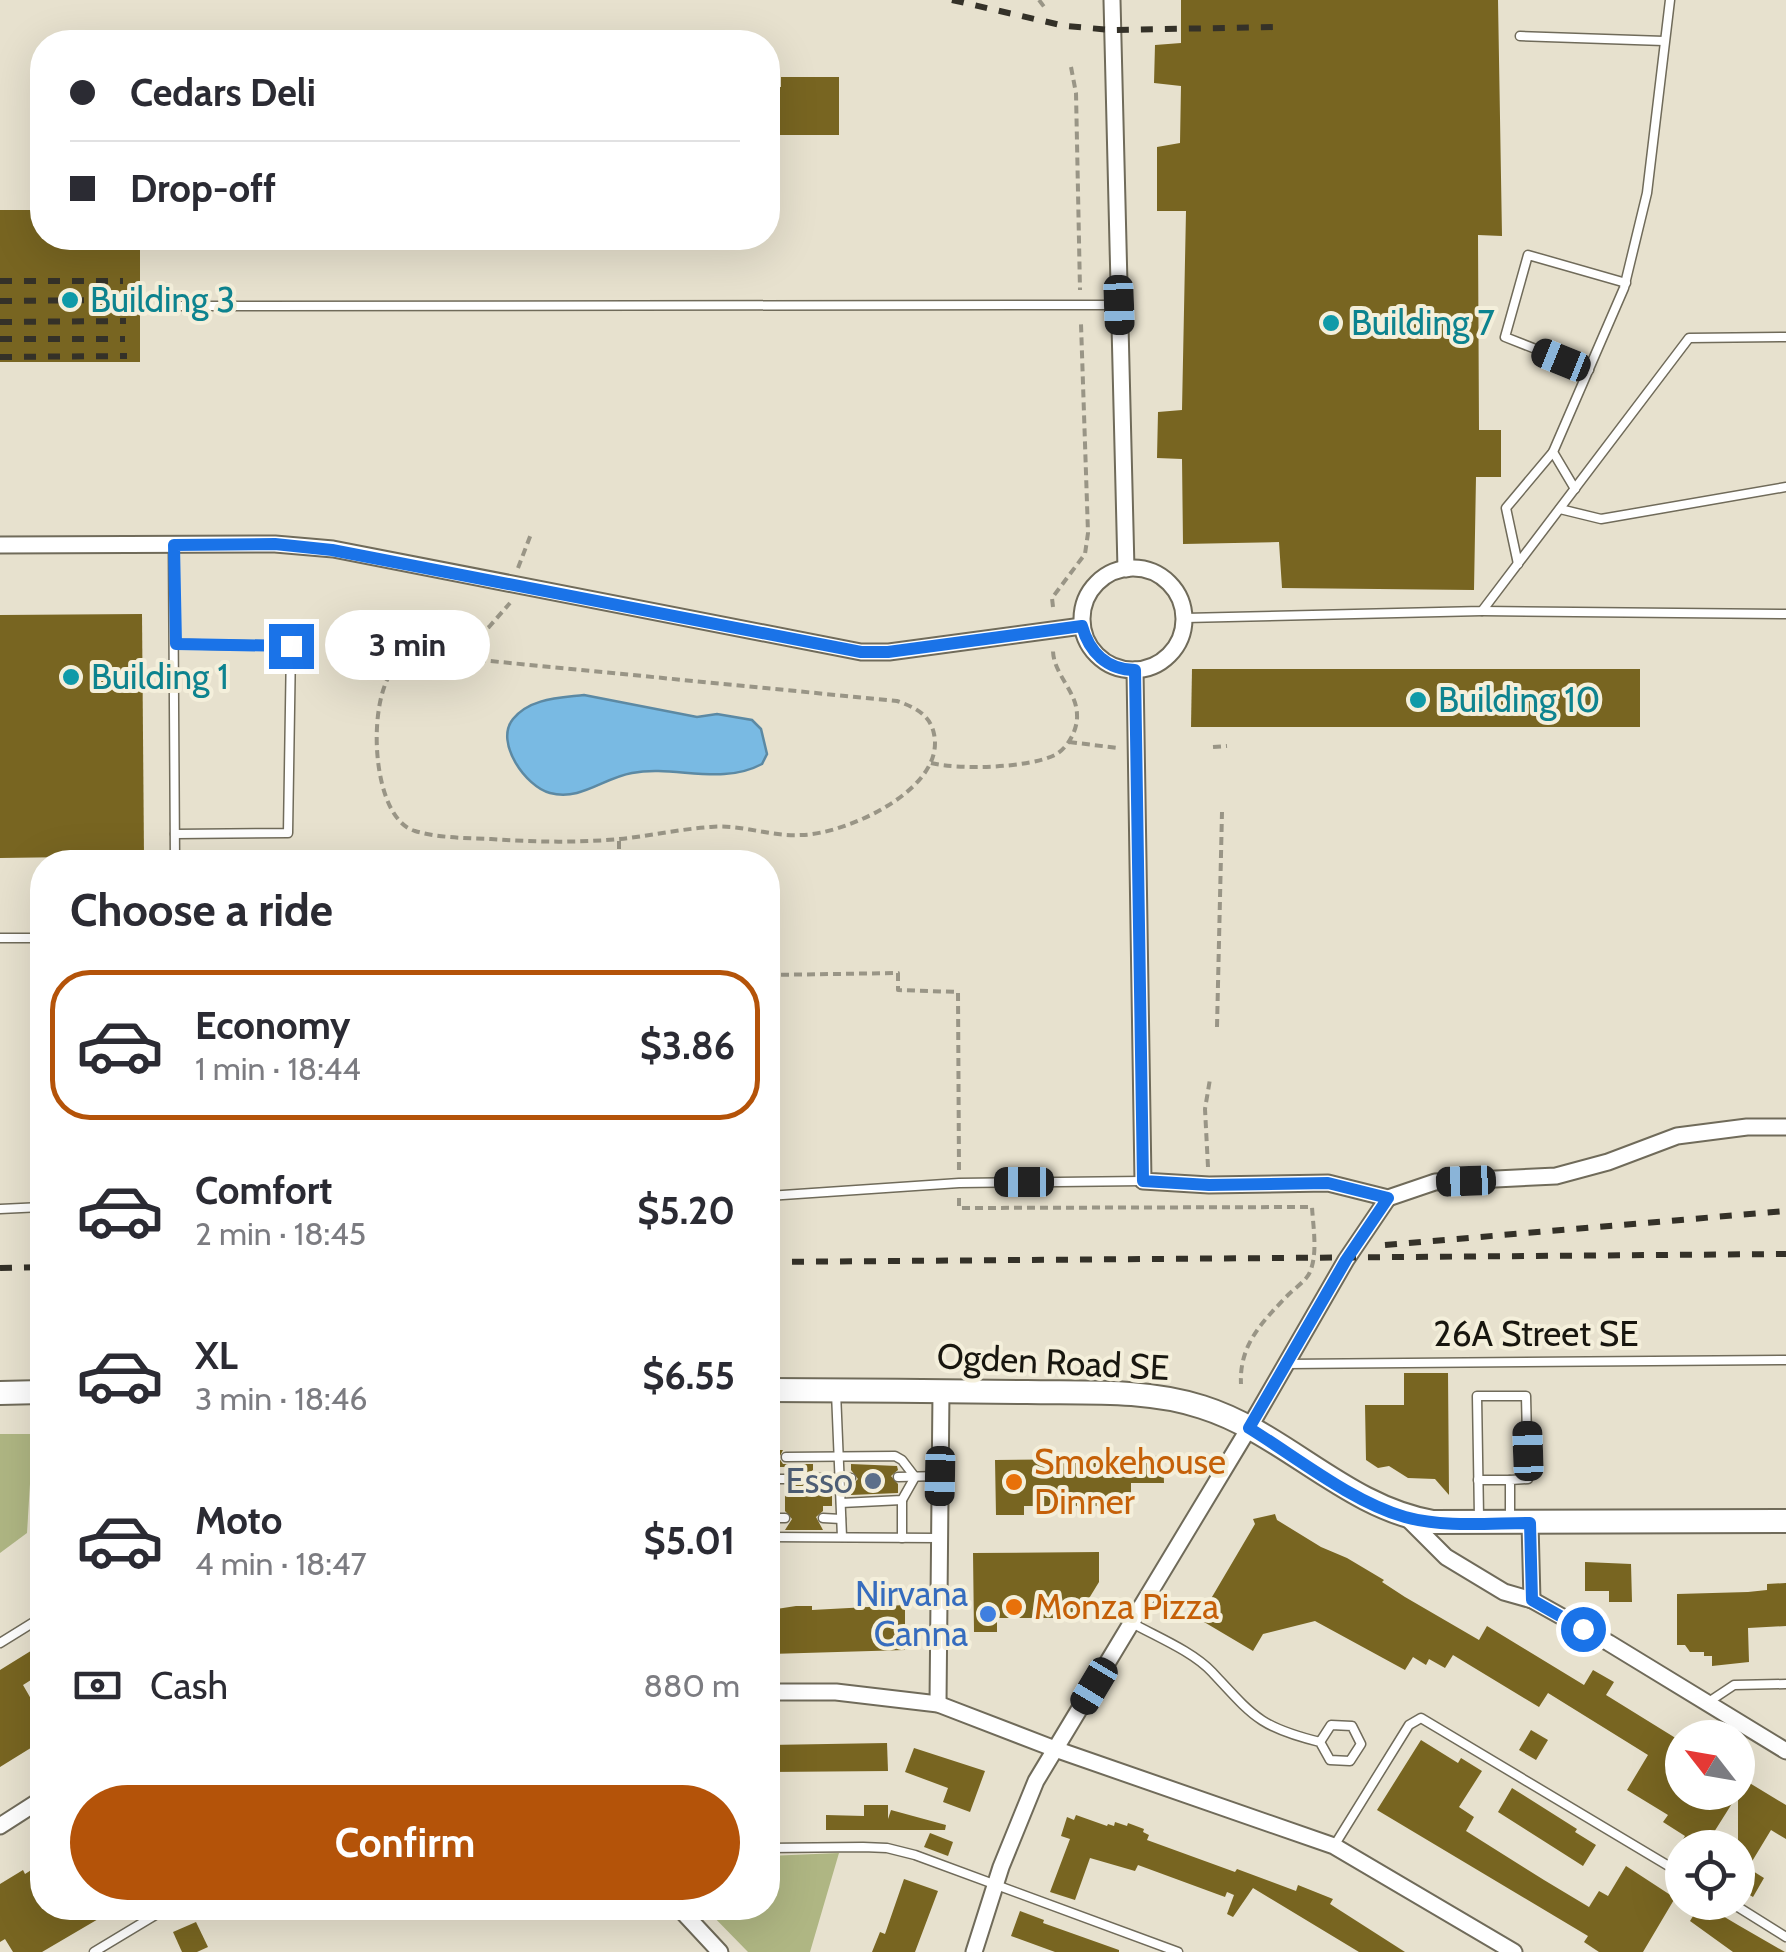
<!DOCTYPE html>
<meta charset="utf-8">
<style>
body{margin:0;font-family:Cabin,sans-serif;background:#f7f7f7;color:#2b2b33;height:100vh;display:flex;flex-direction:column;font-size:38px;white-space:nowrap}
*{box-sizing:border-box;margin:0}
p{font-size:32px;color:#7c7c81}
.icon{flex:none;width:55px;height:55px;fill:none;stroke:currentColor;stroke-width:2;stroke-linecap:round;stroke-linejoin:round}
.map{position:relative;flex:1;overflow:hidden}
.sheet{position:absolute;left:30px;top:850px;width:750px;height:1070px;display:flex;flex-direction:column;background:#fff;border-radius:40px;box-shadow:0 10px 40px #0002}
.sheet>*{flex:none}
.guide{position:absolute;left:30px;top:30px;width:750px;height:220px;border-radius:40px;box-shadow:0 10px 40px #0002;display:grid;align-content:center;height:220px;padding:0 40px;background:#fff}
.needle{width:65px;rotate:301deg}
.buttons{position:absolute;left:1665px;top:1720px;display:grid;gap:20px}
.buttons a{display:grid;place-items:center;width:90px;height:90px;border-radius:50%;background:#fff;box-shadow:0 10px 40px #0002;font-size:50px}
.end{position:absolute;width:45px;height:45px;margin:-22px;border:12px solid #1a73e8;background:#fff;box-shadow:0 0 0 5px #fff}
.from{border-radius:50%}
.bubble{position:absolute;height:70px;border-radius:35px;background:#fff;box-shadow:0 10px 40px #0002;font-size:32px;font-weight:700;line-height:70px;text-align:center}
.car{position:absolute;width:30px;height:60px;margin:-30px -15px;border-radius:12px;box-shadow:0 0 8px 2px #0007;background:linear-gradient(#222 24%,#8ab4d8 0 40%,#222 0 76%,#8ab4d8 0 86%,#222 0)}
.guide b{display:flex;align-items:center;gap:35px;height:95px;font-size:38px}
.guide b+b{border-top:2px solid #e1e1e2}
.guide i{width:25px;height:25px;background:#2b2b33}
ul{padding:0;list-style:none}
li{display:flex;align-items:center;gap:30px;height:150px;margin:0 20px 15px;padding:0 20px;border:5px solid transparent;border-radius:40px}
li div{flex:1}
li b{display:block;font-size:38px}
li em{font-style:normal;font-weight:700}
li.on{border-color:#b45309}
li>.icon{width:90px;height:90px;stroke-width:1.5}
h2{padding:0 40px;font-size:45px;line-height:120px}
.pay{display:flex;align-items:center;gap:25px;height:110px;padding:0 40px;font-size:38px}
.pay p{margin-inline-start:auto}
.cta{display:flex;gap:20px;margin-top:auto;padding:20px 40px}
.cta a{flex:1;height:115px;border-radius:60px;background:#b45309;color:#fff;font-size:40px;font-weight:700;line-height:115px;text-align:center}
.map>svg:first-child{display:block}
.green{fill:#afb683}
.water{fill:#79bae3;stroke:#5c89a3;stroke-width:2.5}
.building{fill:#786521}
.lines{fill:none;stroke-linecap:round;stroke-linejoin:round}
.lane-casing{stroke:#706b5a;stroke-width:11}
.street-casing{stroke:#706b5a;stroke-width:19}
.secondary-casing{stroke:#706b5a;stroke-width:26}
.path{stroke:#999586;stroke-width:4;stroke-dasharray:8 5;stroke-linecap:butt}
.lane{stroke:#fff;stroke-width:8}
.street{stroke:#fff;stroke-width:15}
.secondary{stroke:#fff;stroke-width:22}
.rail{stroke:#343128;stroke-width:6;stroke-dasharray:12 12;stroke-linecap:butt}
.route{stroke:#1a73e8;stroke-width:12}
.culture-dot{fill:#0f9aa8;stroke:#f4efdb;stroke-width:4}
.service-dot{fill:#5c6f8a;stroke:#f4efdb;stroke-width:4}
.food-dot{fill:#e8710a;stroke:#f4efdb;stroke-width:4}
.shop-dot{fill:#3f7fe0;stroke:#f4efdb;stroke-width:4}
.labels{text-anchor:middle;stroke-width:8;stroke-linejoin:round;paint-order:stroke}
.culture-label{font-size:35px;fill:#0d838f;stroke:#f4efdb;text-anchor:start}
.street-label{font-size:35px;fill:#18160f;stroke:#f4efdb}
.food-label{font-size:35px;fill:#c56008;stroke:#f4efdb;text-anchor:start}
.service-label{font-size:35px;fill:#4e5e75;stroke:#f4efdb;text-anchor:end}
.shop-label{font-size:35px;fill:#366cbe;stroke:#f4efdb;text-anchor:end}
</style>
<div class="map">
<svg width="1786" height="1952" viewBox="0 0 1786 1952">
<rect width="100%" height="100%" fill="#e7e1ce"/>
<g class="green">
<path d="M0 1434H33L27 1533 0 1553Z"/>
<path d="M839 1853 810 1952H748L705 1908H768V1856Z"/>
</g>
<path class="water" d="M584 695 697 717 717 714 752 720 761 729 767 754 762 764C721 786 675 765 632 773 603 778 581 801 550 793 526 787 494 742 513 719 530 698 559 698 584 695Z"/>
<g class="building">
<path d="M1181 0H1498L1502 236 1478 235 1479 430H1501V477H1476L1474 590 1282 588 1279 542 1183 544 1182 459 1157 458 1158 412 1182 410 1186 211H1157V147L1180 143 1181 86 1154 83 1155 45 1181 43Z"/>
<path d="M781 77H839V135H768V87H781Z"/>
<path d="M0 210H42V238H140V362H0Z"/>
<path d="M142 614 144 856 0 858V615Z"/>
<path d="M1192 669H1640V727H1191Z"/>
<path d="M1404 1373H1448L1449 1495 1435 1479 1408 1478 1389 1466 1378 1468 1366 1460 1365 1405H1404Z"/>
<path d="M768 1450H783L779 1458 783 1464H813V1470L806 1475 807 1483 813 1486V1490H832V1506H823V1511L816 1517 823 1530H785L792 1519 785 1511V1486L792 1478 785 1467H768Z"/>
<path d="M1103 1455 1163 1456 1164 1483H1131V1506H1024V1515H996L995 1460 1103 1459Z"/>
<path d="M851 1464 897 1466 898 1470 891 1476 898 1484V1493L851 1495V1486L858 1479 851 1470Z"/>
<path d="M1275 1514 1277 1520 1321 1547 1347 1558 1384 1580 1382 1582 1405 1597 1479 1640 1487 1626 1584 1685 1593 1670 1614 1682 1606 1695 1682 1742V1792H1738V1776L1786 1805V1839L1771 1830 1748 1868 1764 1878 1753 1897 1738 1888V1794L1704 1848H1693L1682 1841 1685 1836 1663 1822 1668 1815 1627 1790 1648 1755 1548 1693 1539 1707 1453 1655 1445 1668 1429 1659 1426 1665 1413 1657 1405 1670 1315 1621 1263 1634 1253 1651 1199 1619 1255 1524 1253 1519Z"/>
<path d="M1099 1552V1582L1077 1618H997V1632H974L973 1553Z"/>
<path d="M1585 1562 1631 1564 1632 1602H1609V1591H1585Z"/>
<path d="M1786 1583V1626L1748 1628 1749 1662 1712 1666V1656H1704V1652H1690L1685 1645H1677V1594L1748 1592 1767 1590V1584Z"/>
<path d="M905 1605V1650L770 1654V1610L796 1606H812V1610Z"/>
<path d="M42 1644V1673L23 1685 42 1718V1741L0 1767V1670Z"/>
<path d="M1531 1730 1548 1740 1536 1760 1519 1750Z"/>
<path d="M1421 1740 1458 1763 1461 1758 1482 1771 1459 1807 1474 1817 1466 1831 1544 1880 1589 1907 1599 1891 1608 1896 1626 1866 1675 1898 1643 1952H1599L1584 1942 1588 1936 1377 1810Z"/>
<path d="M887 1743 888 1771 768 1772V1745Z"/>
<path d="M914 1748 985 1771 970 1812 943 1802 948 1788 905 1772Z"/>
<path d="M1512 1788 1577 1829 1575 1832 1596 1845 1583 1866 1498 1812Z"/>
<path d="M864 1805H888V1819L891 1810 946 1825 945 1830H826V1815L864 1816Z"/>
<path d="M1076 1815 1107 1826 1108 1824 1114 1826 1115 1822 1127 1826 1128 1823 1144 1829 1143 1832 1149 1835 1147 1840 1235 1872 1237 1869 1296 1891 1298 1885 1333 1899 1330 1904 1405 1952H1359L1253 1888 1233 1917 1227 1914 1234 1895 1227 1892 1225 1897 1138 1865 1135 1871 1090 1858 1075 1900 1050 1892 1070 1839 1061 1836 1067 1817 1074 1820Z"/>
<path d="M930 1833 953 1842 948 1856 924 1847Z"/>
<path d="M36 1867 42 1878V1908H117L42 1952H13L5 1939 0 1942V1884L23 1870 25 1874Z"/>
<path d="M904 1879 938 1891 915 1952H872L880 1932 885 1934Z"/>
<path d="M1701 1903 1738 1925 1785 1952H1733L1690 1921Z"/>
<path d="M1020 1911 1044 1920 1043 1923 1119 1950V1952H1055L1011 1936Z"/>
<path d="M196 1922 208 1947 197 1952H182L173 1932Z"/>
</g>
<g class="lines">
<defs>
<g id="lane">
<path d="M1520 36 1664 41"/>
<path d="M173 306 1118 305"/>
<path d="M1589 370 1505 337 1528 255 1626 283"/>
<path d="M1575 489 1553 452 1624 288 1647 193 1670 0"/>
<path d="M1560 509 1601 519 1786 487"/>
<path d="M173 545 175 862"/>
<path d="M1518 564 1506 508 1553 452"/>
<path d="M1482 611 1786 614"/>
<path d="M1185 618 1482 611 1689 338 1786 337"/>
<path d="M175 834 288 833 291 646 175 644"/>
<path d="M0 938H42"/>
<path d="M768 1196 959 1183 1143 1181"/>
<path d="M0 1209 42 1207"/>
<path d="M1286 1364 1786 1360"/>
<path d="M836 1392 842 1537"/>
<path d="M786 1457 895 1456 902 1460 915 1477 902 1500 841 1503"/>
<path d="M898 1477 940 1476"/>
<path d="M813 1478H851"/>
<path d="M768 1479H785"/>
<path d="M1478 1480H1510"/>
<path d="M902 1500V1538"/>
<path d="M1479 1517 1477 1396H1526L1528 1479 1510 1480V1518"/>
<path d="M768 1518H785"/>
<path d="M823 1518 841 1519"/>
<path d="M768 1537 938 1538"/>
<path d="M1132 1623C1157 1637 1192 1651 1212 1672 1253 1716 1259 1727 1320 1742L1330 1760 1350 1761 1361 1744 1352 1726 1331 1725 1320 1742"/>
<path d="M0 1643 42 1617"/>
<path d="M1707 1703 1734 1685 1786 1684"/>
<path d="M1334 1846 1409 1725 1421 1718 1682 1874"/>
<path d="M768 1848 863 1847 887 1848 915 1855 1178 1952"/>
<path d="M1730 1902 1786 1937"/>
<path d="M94 1952 167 1908"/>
</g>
<g id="street">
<path d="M1112 0 1126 569"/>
<path d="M0 545 275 544 333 549 861 652H889L1082 626"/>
<circle cx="1133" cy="619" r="51"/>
<path d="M1135 670 1143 1181 1209 1185 1328 1183 1388 1198 1435 1182 1556 1176 1608 1162 1677 1136 1747 1127H1786"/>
<path d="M1406 1517 1446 1557 1504 1592 1532 1600 1609 1643 1786 1751"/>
<path d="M1530 1523 1532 1600"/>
<path d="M768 1692H836L938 1704 1055 1749 1334 1846 1514 1952"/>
<path d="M938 1704 941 1391"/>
<path d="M0 1826 42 1799"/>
<path d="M679 1908 720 1952"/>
<path d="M974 1952 1001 1867 1036 1781 1249 1428 1346 1260 1388 1198"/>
</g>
<g id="secondary">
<path d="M768 1390C854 1390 941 1391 1027 1392 1085 1393 1147 1389 1202 1407 1285 1433 1345 1507 1433 1522L1786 1521"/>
<path d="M0 1393 42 1392"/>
</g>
</defs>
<use href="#lane" class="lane-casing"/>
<use href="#street" class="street-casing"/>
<use href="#secondary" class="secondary-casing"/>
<g class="path">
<path d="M1039 0 1045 8"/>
<path d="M1071 67 1076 93 1080 290"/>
<path d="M518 568 531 534"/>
<path d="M1053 607 1052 598 1085 554 1088 533 1081 324"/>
<path d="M439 656 897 701C914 707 930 714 934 734 946 790 845 834 802 835 771 837 741 824 711 827 680 829 650 836 620 839 577 843 534 842 491 839 465 838 439 838 415 831 370 818 366 695 396 667 408 657 424 657 439 656Z"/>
<path d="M445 657 489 627 510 603"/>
<path d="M1069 742 1118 748"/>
<path d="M1213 747 1227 746"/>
<path d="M931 763C959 770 1029 768 1055 755 1068 748 1078 729 1077 715 1077 691 1053 674 1053 650"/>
<path d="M619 862V839"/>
<path d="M768 975 898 973V990L958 992 959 1171"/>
<path d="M1217 1027 1222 812"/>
<path d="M1208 1167 1205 1109 1210 1079"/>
<path d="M959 1198V1208L1312 1207C1313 1226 1318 1253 1310 1272 1307 1280 1295 1288 1288 1295 1262 1322 1239 1345 1241 1384"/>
</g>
<use href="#lane" class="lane"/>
<use href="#street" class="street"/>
<use href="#secondary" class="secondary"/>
<g class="rail">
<path d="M952 0 1065 26 1112 30 1278 27"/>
<path d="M0 281H123"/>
<path d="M0 301 123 300"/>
<path d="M0 322 126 321"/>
<path d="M0 339H125"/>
<path d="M0 357 127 356"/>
<path d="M1385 1245 1786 1211"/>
<path d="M768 1262 1786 1254"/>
<path d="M0 1268 42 1267"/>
</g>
</g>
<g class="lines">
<path class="route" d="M291 646 176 644 174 545 275 544 332 550 861 652H888L1082 626C1089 652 1107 670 1135 670L1143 1181 1209 1185 1328 1183 1388 1198 1346 1260 1249 1428C1296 1457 1352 1502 1405 1517 1445 1528 1490 1523 1530 1523L1532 1600 1583 1629"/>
</g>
<g class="culture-dot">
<circle cx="70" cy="300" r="10"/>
<circle cx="1331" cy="323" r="10"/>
<circle cx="71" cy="677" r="10"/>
<circle cx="1418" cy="700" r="10"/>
</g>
<circle class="service-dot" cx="873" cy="1481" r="10"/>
<g class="food-dot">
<circle cx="1014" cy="1482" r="10"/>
<circle cx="1014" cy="1607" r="10"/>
</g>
<circle class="shop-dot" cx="988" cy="1614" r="10"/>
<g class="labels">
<g class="culture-label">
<text x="90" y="312">Building 3</text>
<text x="1351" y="335">Building 7</text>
<text x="91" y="689">Building 1</text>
<text x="1438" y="712">Building 10</text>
</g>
<g class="street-label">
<text x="1536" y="1346">26A Street SE</text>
<text transform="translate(1053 1362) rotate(3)" y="12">Ogden Road SE</text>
</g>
<g class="food-label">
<text x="1034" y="1474">Smokehouse<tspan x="1034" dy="40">Dinner</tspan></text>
<text x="1034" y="1619">Monza Pizza</text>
</g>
<g class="service-label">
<text x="853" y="1493">Esso</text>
</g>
<g class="shop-label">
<text x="968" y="1606">Nirvana<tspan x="968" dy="40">Canna</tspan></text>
</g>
</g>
</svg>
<div class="buttons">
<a><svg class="needle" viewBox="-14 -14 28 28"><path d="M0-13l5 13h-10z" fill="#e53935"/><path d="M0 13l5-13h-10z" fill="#7c7c81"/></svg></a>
<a><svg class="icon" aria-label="locate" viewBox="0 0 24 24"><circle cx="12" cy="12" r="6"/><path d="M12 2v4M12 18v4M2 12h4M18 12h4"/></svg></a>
</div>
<i class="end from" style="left:1583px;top:1629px"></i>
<i class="end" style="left:291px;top:646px"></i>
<div class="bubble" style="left:325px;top:610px;width:165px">3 min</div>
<i class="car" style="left:1119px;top:305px;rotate:178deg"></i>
<i class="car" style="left:1561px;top:360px;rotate:292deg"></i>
<i class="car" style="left:1466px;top:1181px;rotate:268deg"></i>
<i class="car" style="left:1024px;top:1182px;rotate:270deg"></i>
<i class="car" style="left:1528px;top:1451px;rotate:358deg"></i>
<i class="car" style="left:940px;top:1476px;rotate:181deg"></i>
<i class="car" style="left:1094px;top:1686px;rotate:211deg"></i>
<div class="guide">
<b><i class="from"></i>Cedars Deli</b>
<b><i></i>Drop-off</b>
</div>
<section class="sheet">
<h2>Choose a ride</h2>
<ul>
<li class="on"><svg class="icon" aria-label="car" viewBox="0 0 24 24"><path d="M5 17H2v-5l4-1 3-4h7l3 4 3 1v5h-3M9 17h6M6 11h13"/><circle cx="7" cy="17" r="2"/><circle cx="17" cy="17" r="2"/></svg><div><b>Economy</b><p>1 min · 18:44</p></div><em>$3.86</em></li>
<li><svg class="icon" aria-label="car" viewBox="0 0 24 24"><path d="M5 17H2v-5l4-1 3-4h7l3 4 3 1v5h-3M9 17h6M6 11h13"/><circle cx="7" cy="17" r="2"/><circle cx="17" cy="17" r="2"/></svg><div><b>Comfort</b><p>2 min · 18:45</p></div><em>$5.20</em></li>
<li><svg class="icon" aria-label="car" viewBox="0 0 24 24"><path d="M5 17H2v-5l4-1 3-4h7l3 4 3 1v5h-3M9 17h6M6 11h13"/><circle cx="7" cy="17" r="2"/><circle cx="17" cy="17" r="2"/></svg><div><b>XL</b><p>3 min · 18:46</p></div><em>$6.55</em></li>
<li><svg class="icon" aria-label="car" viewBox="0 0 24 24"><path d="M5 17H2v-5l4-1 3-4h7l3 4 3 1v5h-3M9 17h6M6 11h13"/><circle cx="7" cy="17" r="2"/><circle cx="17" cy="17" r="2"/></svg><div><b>Moto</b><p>4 min · 18:47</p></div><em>$5.01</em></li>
</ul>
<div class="pay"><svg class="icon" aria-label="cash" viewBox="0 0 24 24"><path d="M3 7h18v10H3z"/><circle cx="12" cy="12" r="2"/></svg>Cash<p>880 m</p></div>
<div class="cta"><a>Confirm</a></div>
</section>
</div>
